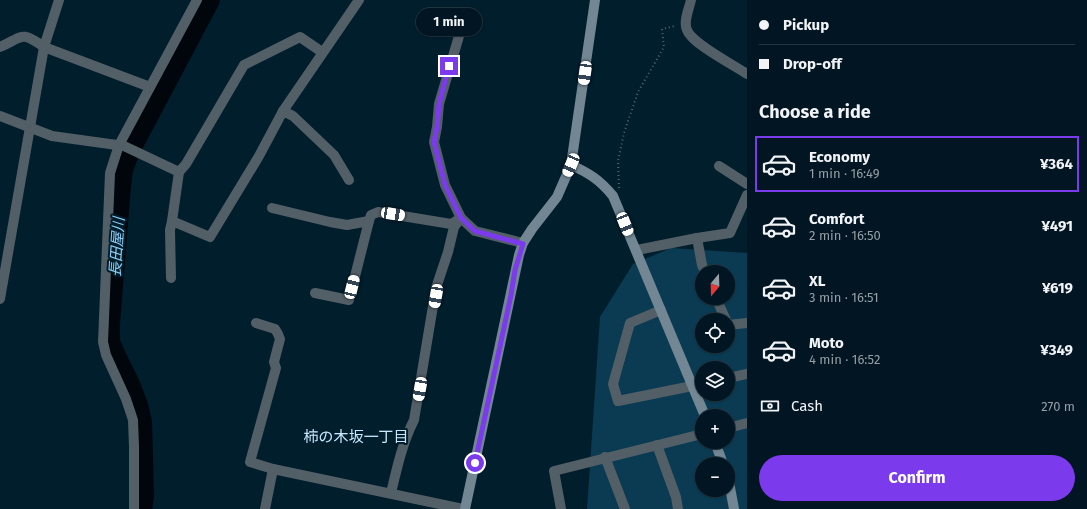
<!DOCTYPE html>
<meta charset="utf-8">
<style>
body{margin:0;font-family:"Fira Sans","Noto Sans JP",sans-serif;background:#0f232f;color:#f1f3f6;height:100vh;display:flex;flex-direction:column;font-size:15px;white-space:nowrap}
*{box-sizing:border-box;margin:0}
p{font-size:13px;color:#969fa5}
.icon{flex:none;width:22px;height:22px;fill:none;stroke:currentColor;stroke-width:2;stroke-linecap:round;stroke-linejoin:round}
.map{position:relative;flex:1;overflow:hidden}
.panel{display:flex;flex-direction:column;background:#011622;width:340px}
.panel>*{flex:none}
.top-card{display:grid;align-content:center;height:88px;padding:0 12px;background:#011622}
.needle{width:26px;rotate:199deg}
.buttons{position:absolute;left:695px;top:265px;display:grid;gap:8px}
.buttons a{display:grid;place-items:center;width:40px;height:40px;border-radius:50%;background:#011622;box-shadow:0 1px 3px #0004,0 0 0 1px #233540;font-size:20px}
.end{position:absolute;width:18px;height:18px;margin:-9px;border:5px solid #7c3aed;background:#fff;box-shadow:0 0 0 2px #fff}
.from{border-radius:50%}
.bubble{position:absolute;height:28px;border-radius:14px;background:#011622;box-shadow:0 1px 3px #0004,0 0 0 1px #233540;font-size:13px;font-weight:700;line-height:28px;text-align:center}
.car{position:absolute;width:12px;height:24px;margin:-12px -6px;border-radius:5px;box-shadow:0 0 3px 1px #0007;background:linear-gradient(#fff 24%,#345 0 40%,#fff 0 76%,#345 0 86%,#fff 0)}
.top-card b{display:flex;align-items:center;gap:14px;height:38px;font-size:15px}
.top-card b+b{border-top:1px solid #233540}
.top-card i{width:10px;height:10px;background:#f1f3f6}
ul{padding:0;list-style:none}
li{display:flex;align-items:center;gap:12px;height:56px;margin:0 8px 6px;padding:0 4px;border:2px solid transparent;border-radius:0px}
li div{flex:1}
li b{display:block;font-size:15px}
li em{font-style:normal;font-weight:700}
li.selected{border-color:#7c3aed}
li>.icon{width:36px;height:36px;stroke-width:1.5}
h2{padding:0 12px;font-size:18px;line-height:48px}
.pay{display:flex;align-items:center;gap:10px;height:44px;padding:0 12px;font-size:15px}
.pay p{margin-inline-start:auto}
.cta{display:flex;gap:8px;margin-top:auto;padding:8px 12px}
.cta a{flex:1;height:46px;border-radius:24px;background:#7c3aed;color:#fff;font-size:16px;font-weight:700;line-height:46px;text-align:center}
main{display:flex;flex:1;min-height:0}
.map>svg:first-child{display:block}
.green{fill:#0a3b52;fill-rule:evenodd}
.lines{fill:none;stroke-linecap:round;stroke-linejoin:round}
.river{stroke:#00060b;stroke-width:20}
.path{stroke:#4c6572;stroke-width:2;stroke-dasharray:1 3;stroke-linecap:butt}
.street{stroke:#535f67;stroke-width:10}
.secondary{stroke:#728793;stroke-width:10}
.route{stroke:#7c3aed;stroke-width:5}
.labels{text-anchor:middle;stroke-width:4;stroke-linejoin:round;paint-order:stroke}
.water-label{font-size:15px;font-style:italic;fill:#8ed0f7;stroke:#011e2d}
.neighbourhood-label{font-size:15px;fill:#c7e8fd;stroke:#011e2d}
</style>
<main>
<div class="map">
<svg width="747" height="509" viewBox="0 0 747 509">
<rect width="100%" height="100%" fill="#011e2d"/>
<path class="green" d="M671 248 747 253V509H587L600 317 633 264ZM702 272H728V298H702ZM702 320H728V346H702ZM702 368H728V394H702ZM702 416H728V442H702ZM702 464H728V490H702Z"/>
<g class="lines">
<path class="river" d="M142 509 144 496 142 422 138 405 130 384 118 360 110 342V324L121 186 123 170 130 151 210 0"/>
<path class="path" d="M619 188 618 161 624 133 638 92 664 47 662 29 675 26"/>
<g class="street">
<path d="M691 0C689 9 683 22 687 30 692 44 734 65 747 74"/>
<path d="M0 47C23 37 20 30 44 47L150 87"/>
<path d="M283 111 293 116 334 155 349 180"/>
<path d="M0 116 52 136 124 146 179 172 172 221 210 237 259 156 283 111 359 0"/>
<path d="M719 166 747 184"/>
<path d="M179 172 186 164 244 65 300 37 322 52"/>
<path d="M272 208 330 222 347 225 369 221"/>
<path d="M697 238 702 265 705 272"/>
<path d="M637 250 697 238 730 233 747 195"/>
<path d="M171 278 170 230 172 221"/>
<path d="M315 293 349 300 369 221 371 215 378 212 451 224 461 218 475 231 523 243"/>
<path d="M716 298 726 320"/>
<path d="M0 299 44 47 59 0"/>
<path d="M661 310 630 323 613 384 618 401 702 384"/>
<path d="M256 323 275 329 278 334 280 339 274 362 276 368 250 462 273 469 463 509"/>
<path d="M728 325 747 323"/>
<path d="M728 378 747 374"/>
<path d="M728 428 747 423"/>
<path d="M657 445 676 497 678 509"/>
<path d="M605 457 625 509"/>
<path d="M391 493C397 468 402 444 414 420L436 288 448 252 454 227 461 218 445 185 434 142 437 127 439 104 459 36"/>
<path d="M134 509V447L133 420 126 399 106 355 103 342 110 173 119 145 197 0"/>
<path d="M265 509 273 469"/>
<path d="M561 509 554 471 702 434"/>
</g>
<g class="secondary">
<path d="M571 165C589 173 600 180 613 196L705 416"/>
<path d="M715 442 723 464"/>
<path d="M728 477 734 509"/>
<path d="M465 509 519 255 523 243 532 229 557 197 571 165 595 0"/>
</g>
</g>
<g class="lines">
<path class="route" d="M449 66 439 104 437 127 434 142 445 185 461 218 475 231 523 244 515 270 511 295 475 463"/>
</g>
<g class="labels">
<g class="water-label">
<text transform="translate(117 247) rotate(-86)" y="5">長田屋川</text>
</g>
<g class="neighbourhood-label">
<text x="356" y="442">柿の木坂一丁目</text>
</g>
</g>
</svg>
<div class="buttons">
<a><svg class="needle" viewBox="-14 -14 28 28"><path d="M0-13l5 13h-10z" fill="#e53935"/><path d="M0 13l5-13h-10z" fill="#969fa5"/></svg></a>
<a><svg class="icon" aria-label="locate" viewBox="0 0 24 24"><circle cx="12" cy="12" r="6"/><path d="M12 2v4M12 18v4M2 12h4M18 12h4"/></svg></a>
<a><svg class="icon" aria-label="layers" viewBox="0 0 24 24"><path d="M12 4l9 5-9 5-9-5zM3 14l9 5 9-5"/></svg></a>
<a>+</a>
<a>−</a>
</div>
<i class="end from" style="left:475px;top:463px"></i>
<i class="end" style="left:449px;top:66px"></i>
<div class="bubble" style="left:416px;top:8px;width:66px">1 min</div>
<i class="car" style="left:585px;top:73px;rotate:188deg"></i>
<i class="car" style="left:571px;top:165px;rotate:203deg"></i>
<i class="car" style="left:393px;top:214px;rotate:99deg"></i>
<i class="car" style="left:625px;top:224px;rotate:158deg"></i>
<i class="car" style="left:352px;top:287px;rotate:14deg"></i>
<i class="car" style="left:436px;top:296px;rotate:190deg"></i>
<i class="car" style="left:420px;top:389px;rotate:190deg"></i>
</div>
<section class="panel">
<div class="top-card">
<b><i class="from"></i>Pickup</b>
<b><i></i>Drop-off</b>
</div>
<h2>Choose a ride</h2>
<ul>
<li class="selected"><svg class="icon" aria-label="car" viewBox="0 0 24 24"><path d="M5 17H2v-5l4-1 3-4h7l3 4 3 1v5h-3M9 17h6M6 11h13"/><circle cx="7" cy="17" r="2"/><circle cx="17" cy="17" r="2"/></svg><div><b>Economy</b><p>1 min · 16:49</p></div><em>¥364</em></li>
<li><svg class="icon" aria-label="car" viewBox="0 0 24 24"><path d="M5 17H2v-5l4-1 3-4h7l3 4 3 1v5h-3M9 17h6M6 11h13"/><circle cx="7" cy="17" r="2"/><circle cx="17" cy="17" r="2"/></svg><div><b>Comfort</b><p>2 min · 16:50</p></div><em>¥491</em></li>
<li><svg class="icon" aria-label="car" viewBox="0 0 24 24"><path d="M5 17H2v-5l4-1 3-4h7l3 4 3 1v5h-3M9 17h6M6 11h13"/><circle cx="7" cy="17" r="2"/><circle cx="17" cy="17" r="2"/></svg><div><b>XL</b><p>3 min · 16:51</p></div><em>¥619</em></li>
<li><svg class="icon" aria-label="car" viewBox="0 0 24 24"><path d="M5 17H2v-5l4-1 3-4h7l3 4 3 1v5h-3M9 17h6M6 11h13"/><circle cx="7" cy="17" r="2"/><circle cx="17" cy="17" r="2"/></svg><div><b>Moto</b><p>4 min · 16:52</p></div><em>¥349</em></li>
</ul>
<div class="pay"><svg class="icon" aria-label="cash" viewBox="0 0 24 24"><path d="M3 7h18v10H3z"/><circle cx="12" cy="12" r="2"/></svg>Cash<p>270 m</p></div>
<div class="cta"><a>Confirm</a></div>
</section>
</main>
